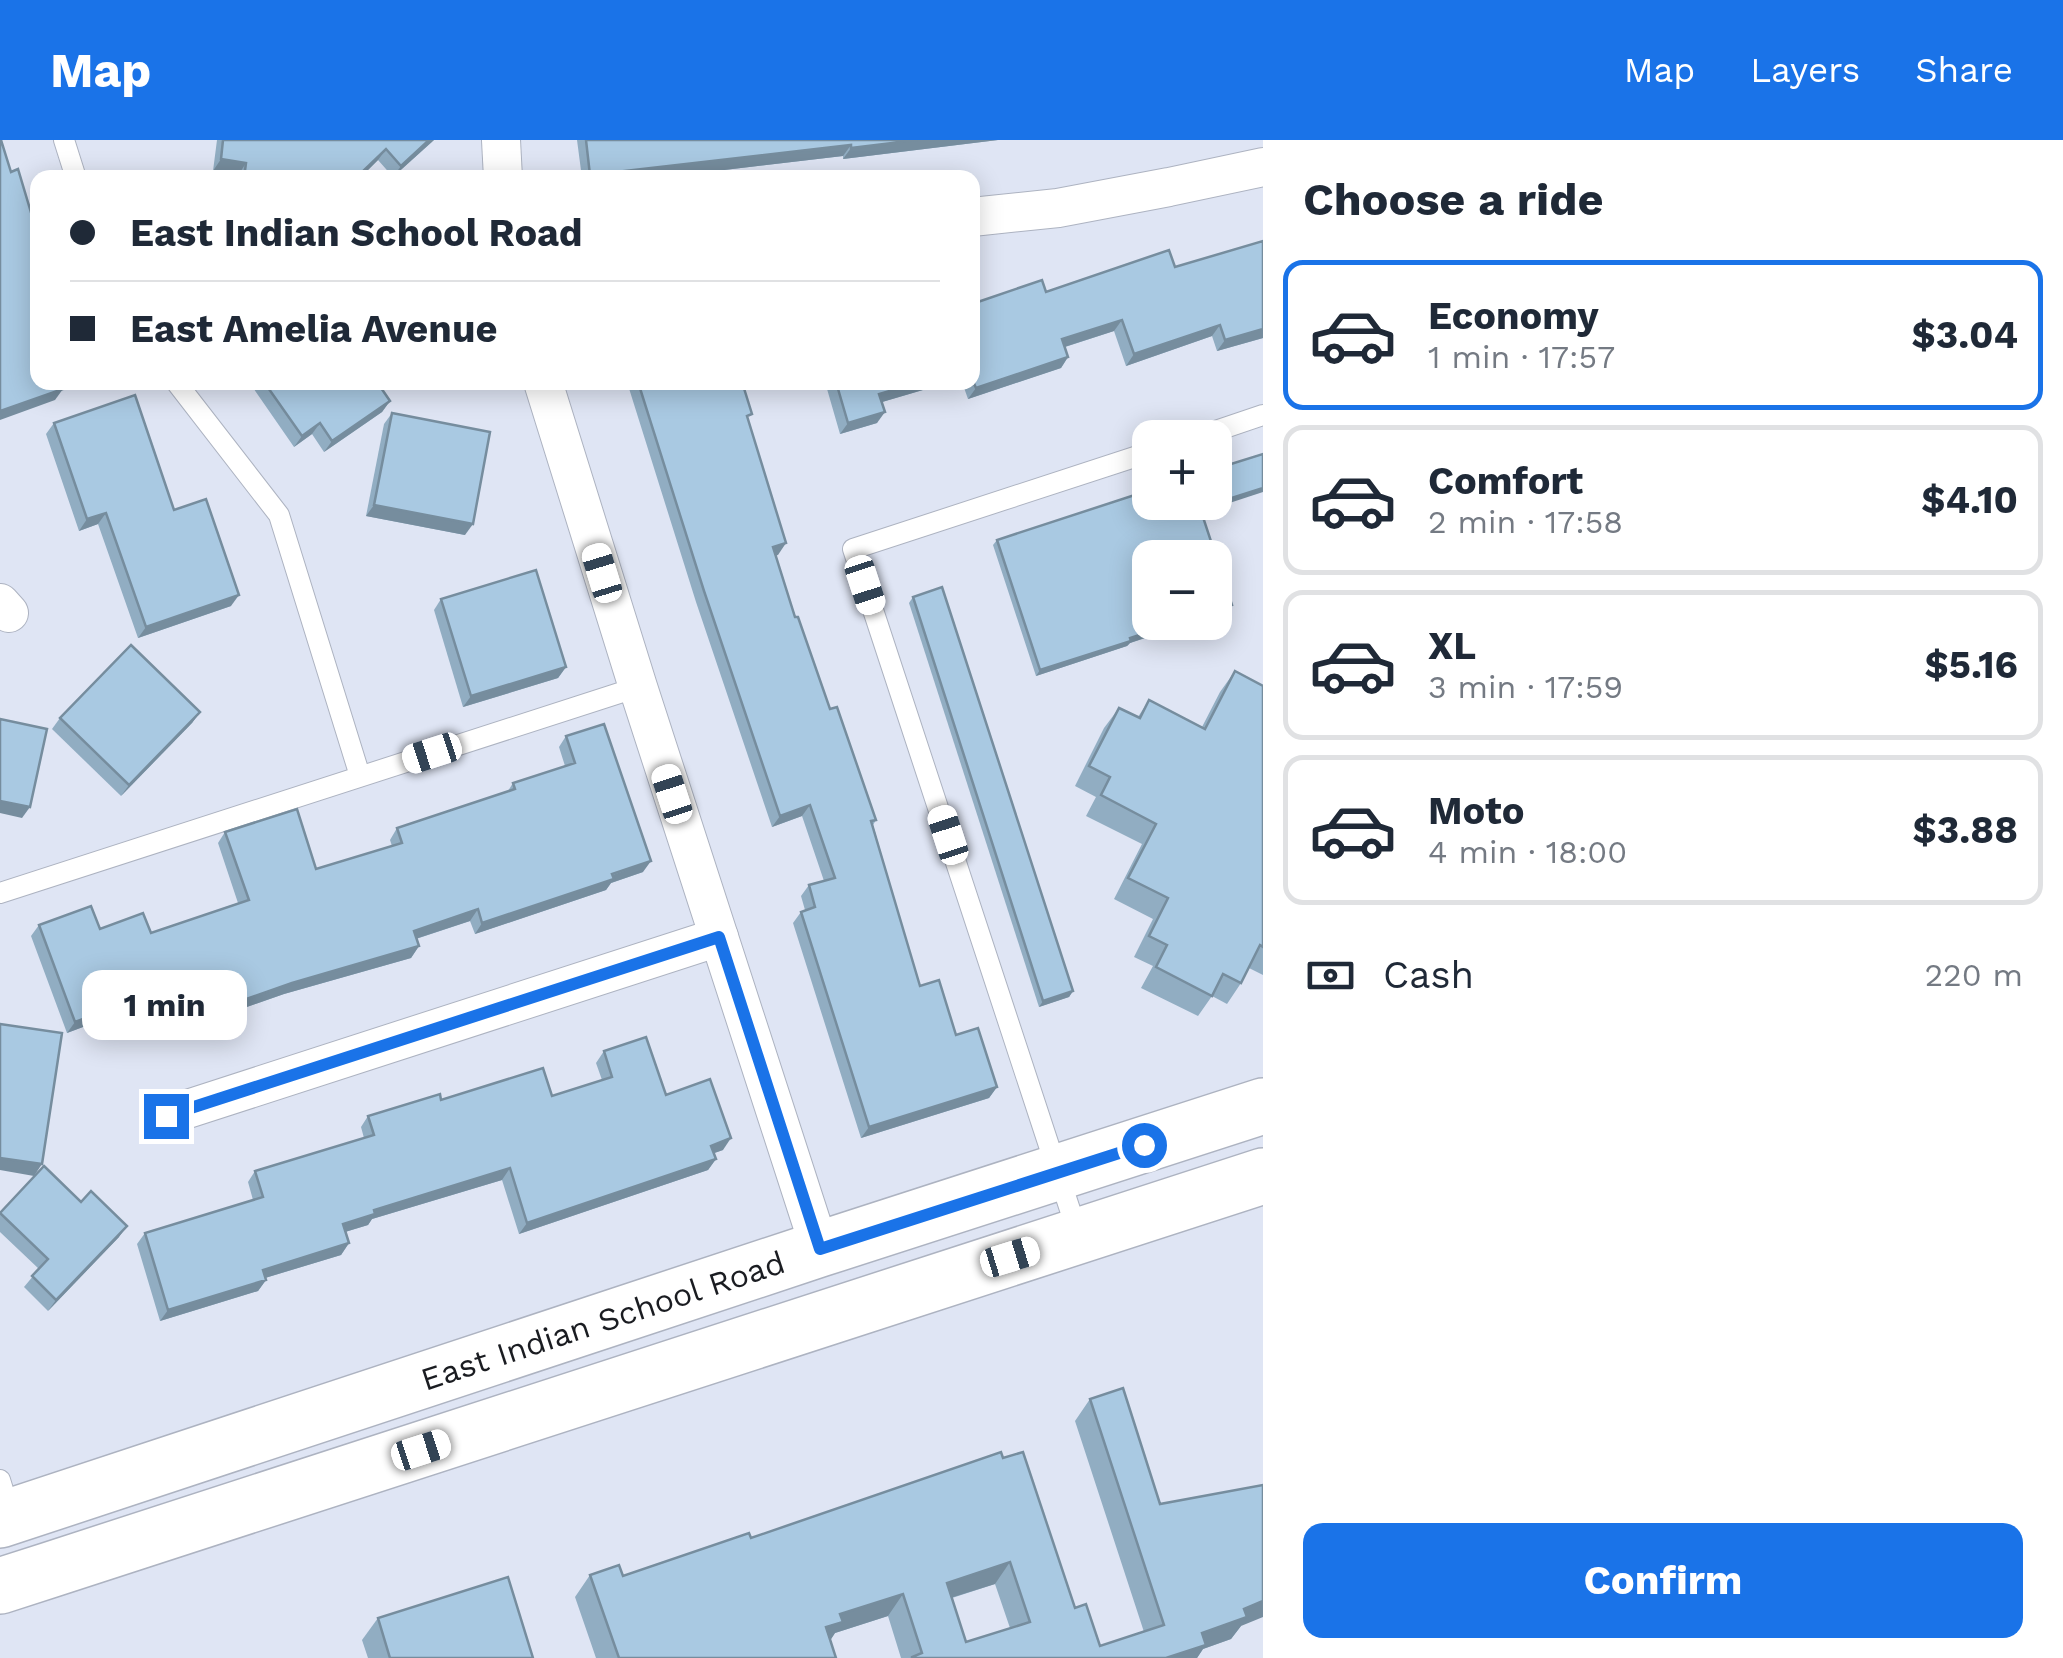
<!DOCTYPE html>
<meta charset="utf-8">
<style>
body{margin:0;font-family:"Work Sans",sans-serif;background:#f6f6f7;color:#1f2937;height:100vh;display:flex;flex-direction:column;font-size:38px;white-space:nowrap}
*{box-sizing:border-box;margin:0}
p{font-size:32px;color:#747a83}
.icon{flex:none;width:55px;height:55px;fill:none;stroke:currentColor;stroke-width:2;stroke-linecap:round;stroke-linejoin:round}
.map{position:relative;flex:1;overflow:hidden}
.sheet{display:flex;flex-direction:column;background:#fff;width:800px}
.sheet>*{flex:none}
.guide{position:absolute;left:30px;top:30px;width:950px;height:220px;border-radius:20px;box-shadow:0 5px 25px #0003;display:grid;align-content:center;height:220px;padding:0 40px;background:#fff}
.fabs{position:absolute;left:1132px;top:280px;display:grid;gap:20px}
.fabs a{display:grid;place-items:center;width:100px;height:100px;border-radius:20px;background:#fff;box-shadow:0 5px 25px #0003;font-size:50px}
.end{position:absolute;width:45px;height:45px;margin:-22px;border:12px solid #1a73e8;background:#fff;box-shadow:0 0 0 5px #fff}
.from{border-radius:50%}
.bubble{position:absolute;height:70px;border-radius:20px;background:#fff;box-shadow:0 5px 25px #0003;font-size:32px;font-weight:700;line-height:70px;text-align:center}
.car{position:absolute;width:30px;height:60px;margin:-30px -15px;border-radius:12px;box-shadow:0 0 8px 2px #0007;background:linear-gradient(#fff 24%,#345 0 40%,#fff 0 76%,#345 0 86%,#fff 0)}
.guide b{display:flex;align-items:center;gap:35px;height:95px;font-size:38px}
.guide b+b{border-top:2px solid #e0e1e3}
.guide i{width:25px;height:25px;background:#1f2937}
ul{padding:0;list-style:none}
li{display:flex;align-items:center;gap:30px;height:150px;margin:0 20px 15px;padding:0 20px;border:5px solid #e0e1e3;border-radius:20px}
li div{flex:1}
li b{display:block;font-size:38px}
li em{font-style:normal;font-weight:700}
li.on{border-color:#1a73e8}
li>.icon{width:90px;height:90px;stroke-width:1.5}
h2{padding:0 40px;font-size:45px;line-height:120px}
.pay{display:flex;align-items:center;gap:25px;height:110px;padding:0 40px;font-size:38px}
.pay p{margin-inline-start:auto}
.action{display:flex;gap:20px;margin-top:auto;padding:20px 40px}
.action a{flex:1;height:115px;border-radius:20px;background:#1a73e8;color:#fff;font-size:40px;font-weight:700;line-height:115px;text-align:center}
header{display:flex;align-items:center;gap:60px;box-sizing:border-box;height:140px;padding:0 50px;background:#1a73e8;color:#fff}
header strong{font-size:48px}
nav{display:flex;gap:55px;margin-inline-start:auto;font-size:35px}
main{display:flex;flex:1;min-height:0}
.map>svg:first-child{display:block}
.lines{fill:none;stroke-linecap:round;stroke-linejoin:round}
.lane-casing{stroke:#adb3c1;stroke-width:22}
.street-casing{stroke:#adb3c1;stroke-width:40}
.secondary-casing{stroke:#adb3c1;stroke-width:58}
.lane{stroke:#fff;stroke-width:20}
.street{stroke:#fff;stroke-width:38}
.secondary{stroke:#fff;stroke-width:55}
.wall{fill:#91adc2;fill-rule:evenodd}
.shaded-wall{fill:#768d9e}
.building{fill:#a9c9e2;stroke:#768d9e;stroke-width:2.5;fill-rule:evenodd}
.route{stroke:#1a73e8;stroke-width:12}
.labels{text-anchor:middle;stroke-width:8;stroke-linejoin:round;paint-order:stroke}
.street-label{font-size:32px;fill:#1a1c21;stroke:#fff}
</style>
<header>
<strong>Map</strong>
<nav><a>Map</a><a>Layers</a><a>Share</a></nav>
</header>
<main>
<div class="map">
<svg width="1263" height="1518" viewBox="0 0 1263 1518">
<rect width="100%" height="100%" fill="#dfe5f4"/>
<g class="lines">
<defs>
<g id="lane">
<path d="M64 0 76 38"/>
<path d="M176 242 279 375 360 636"/>
<path d="M1195 298 1263 275"/>
<path d="M0 753 638 547"/>
<path d="M1078 1094 853 409 1150 312"/>
<path d="M0 1340 11 1376"/>
</g>
<g id="street">
<path d="M501 0 503 38"/>
<path d="M972 77 1058 68 1169 47 1263 27"/>
<path d="M543 242 638 547 820 1109"/>
<path d="M0 463 9 473"/>
<path d="M166 976 719 797"/>
</g>
<g id="secondary">
<path id="s1" d="M0 1380 820 1109 1263 966"/>
<path d="M0 1446C421 1310 841 1171 1263 1036"/>
</g>
</defs>
<use href="#lane" class="lane-casing"/>
<use href="#street" class="street-casing"/>
<use href="#secondary" class="secondary-casing"/>
<use href="#lane" class="lane"/>
<use href="#street" class="street"/>
<use href="#secondary" class="secondary"/>
</g>
<g class="wall">
<path d="M217 0H434L393 37 378 20 360 38H238L239 34 213 31Z"/>
<path d="M577 0H998L843 19V16L657 38H582Z"/>
<path d="M1263 101V198L1217 211 1212 196 1126 226 1114 191 1065 207 1068 217 1061 228 968 259 962 242H972V164L1046 152 1175 127Z"/>
<path d="M249 242H377L390 261 382 272 324 312 312 294 294 307Z"/>
<path d="M627 242H742L748 280 786 403 776 415 785 448 830 569 876 680 873 685 920 846 997 947 989 958 861 998 793 783 801 772 805 770 801 756 809 745 824 741 802 676 772 687 696 462Z"/>
<path d="M825 242H950L882 262 877 283 840 294Z"/>
<path d="M392 273 465 395 366 376 384 284Z"/>
<path d="M54 283 174 370 231 466 138 498 98 384 79 391 46 294Z"/>
<path d="M1201 372 1228 471 1130 503 1127 506 1036 536 993 405 997 400Z"/>
<path d="M913 457 1073 851 1069 857 1039 867 909 463Z"/>
<path d="M441 459 566 527 558 538 463 567 434 470Z"/>
<path d="M1235 531 1263 546V835L1249 828 1241 843 1227 864 1212 856 1198 876 1141 848 1153 826 1134 817 1153 779 1114 759 1142 704 1086 676 1096 657 1075 646 1104 588 1119 568 1138 577 1149 560 1202 587 1220 552Z"/>
<path d="M200 572 192 583 121 656 52 589 60 578Z"/>
<path d="M566 596 643 732 611 743 606 750 475 794 470 781 416 799 419 806 411 818 284 854 224 875 214 846 195 852 192 846 67 893 31 796 39 785 151 793 238 763 218 703 225 692 316 729 392 706 390 700 397 688 508 651 513 643 565 626 559 607Z"/>
<path d="M604 911 666 955 723 1010 714 1013 716 1019 708 1030 519 1094 502 1040 372 1079 368 1085 345 1092 349 1103 341 1115 265 1138 266 1140 258 1151 160 1181 137 1104 145 1093 253 1060 248 1042 255 1031 364 998 361 987 368 976 441 960 552 956 602 940 596 923Z"/>
<path d="M0 1072 119 1097 48 1171 24 1147 39 1129 0 1092Z"/>
<path d="M1090 1259 1241 1486 1231 1499 1203 1509 1197 1518H901L888 1476 835 1493 830 1500 836 1518H596L575 1457 590 1435 623 1436 751 1398 1001 1312 1075 1468 1100 1506 1144 1492 1075 1281ZM995 1444 1010 1488 966 1502 952 1458Z"/>
<path d="M378 1478 533 1518H368L362 1500Z"/>
</g>
<g class="shaded-wall">
<path d="M429 0H434L393 37 401 26Z"/>
<path d="M917 0H998L843 19 851 8Z"/>
<path d="M851 5 843 16 657 38H589L590 35Z"/>
<path d="M386 9 378 20 360 38H356Z"/>
<path d="M221 19 246 23 239 34 213 31Z"/>
<path d="M1122 180 1114 191 1055 210 1062 199Z"/>
<path d="M1220 185 1212 196 1126 226 1134 214Z"/>
<path d="M1263 189V198L1217 211 1225 200Z"/>
<path d="M1068 217 1061 228 968 259 976 248Z"/>
<path d="M920 242H950L872 265 879 254Z"/>
<path d="M63 249 55 260 0 280V271Z"/>
<path d="M390 261 382 272 324 312 332 301Z"/>
<path d="M885 272 877 283 840 294 848 283Z"/>
<path d="M320 283 312 294 294 307 302 296Z"/>
<path d="M1263 348V352L1196 374 1200 368Z"/>
<path d="M374 365 473 384 465 395 366 376Z"/>
<path d="M106 373 98 384 79 391 87 379Z"/>
<path d="M786 403 778 415 765 419 773 407Z"/>
<path d="M239 455 231 466 138 498 146 487Z"/>
<path d="M1232 465 1228 471 1215 475V471Z"/>
<path d="M1179 482H1192L1130 503 1127 506 1036 536 1040 530Z"/>
<path d="M566 527 558 538 463 567 471 556Z"/>
<path d="M200 572 192 583 121 656 129 645Z"/>
<path d="M0 661 30 667 22 678 0 673Z"/>
<path d="M810 665 802 676 772 687 780 676Z"/>
<path d="M651 721 643 732 611 743 606 750 475 794 482 783Z"/>
<path d="M478 769 470 781 406 802 414 791Z"/>
<path d="M419 806 411 818 284 854 224 875 232 864 292 843Z"/>
<path d="M200 835 192 846 67 893 75 882Z"/>
<path d="M222 835 214 846 195 852 202 841Z"/>
<path d="M1073 851 1069 857 1039 867 1043 861Z"/>
<path d="M997 947 989 958 861 998 869 987Z"/>
<path d="M731 998 723 1010 703 1017 711 1006Z"/>
<path d="M0 1018 42 1024 34 1036 0 1030Z"/>
<path d="M716 1019 708 1030 519 1094 527 1083Z"/>
<path d="M510 1028 502 1040 372 1079 368 1085 335 1095 343 1084 374 1070Z"/>
<path d="M127 1086 119 1097 48 1171 56 1160Z"/>
<path d="M349 1103 341 1115 255 1141 263 1130Z"/>
<path d="M266 1140 258 1151 160 1181 168 1170Z"/>
<path d="M1010 1422 995 1444 931 1464 947 1443Z"/>
<path d="M903 1454 888 1476 835 1493 828 1504 826 1487 840 1474Z"/>
<path d="M1263 1461V1477L1241 1486 1231 1499 1203 1509 1197 1518H1166L1202 1493 1244 1469Z"/>
</g>
<g class="building">
<path d="M0 0H1L11 32 18 29 38 96V242H61L63 249 0 271Z"/>
<path d="M223 0H429L401 26 386 9 356 38H244L246 23 221 19Z"/>
<path d="M586 0H917L851 8V5L590 35Z"/>
<path d="M1263 101V189L1225 200 1220 185 1134 214 1122 180 1062 199 1068 217 976 248 972 239V164L1042 140 1046 152 1169 110 1175 127Z"/>
<path d="M264 242H377L390 261 332 301 320 283 302 296Z"/>
<path d="M638 242H742L752 274 747 276 786 403 773 407 795 477H798L830 569 837 567 876 680 871 681 920 846 939 840 956 895 978 888 997 947 869 987 801 772 815 767 809 745 835 738 810 665 780 676 704 451Z"/>
<path d="M836 242H920L879 254 885 272 848 283Z"/>
<path d="M135 255 174 370 206 359 239 455 146 487 106 373 87 379 54 283Z"/>
<path d="M392 273 490 292 473 384 374 365Z"/>
<path d="M1263 314V348L1200 368 1232 465 1215 471V418H1150V482H1179L1130 498 1131 501 1040 530 997 400 1150 350V362H1215V329Z"/>
<path d="M536 430 566 527 471 556 441 459Z"/>
<path d="M942 447 1073 851 1043 861 913 457Z"/>
<path d="M131 505 200 572 129 645 60 578Z"/>
<path d="M1235 531 1263 546V807L1260 805 1241 843 1223 834 1212 856 1156 827 1167 805 1149 796 1168 758 1128 738 1156 684 1101 655 1110 637 1089 626 1119 568 1140 578 1149 560 1205 589Z"/>
<path d="M0 579 47 589 30 667 0 661Z"/>
<path d="M604 584 651 721 612 734 614 739 482 783 478 769 414 791 419 806 292 843 232 864 222 835 202 841 200 835 75 882 39 785 91 766 100 789 143 773 151 793 249 760 225 692 297 669 316 729 402 703 397 688 515 649 513 643 575 623 566 596Z"/>
<path d="M0 884 62 893 42 1024 0 1018Z"/>
<path d="M646 897 666 955 710 939 731 998 711 1006 716 1019 527 1083 510 1028 374 1070 375 1074 343 1084 349 1103 263 1130 266 1140 168 1170 145 1093 263 1057 255 1031 374 995 368 976 440 954 441 960 543 928 552 956 612 937 604 911Z"/>
<path d="M44 1026 81 1062 91 1051 127 1086 56 1160 32 1136 48 1119 0 1073Z"/>
<path d="M1123 1248 1160 1364 1263 1345V1461L1244 1469 1247 1477 1202 1493 1206 1505 1166 1518H912V1517L922 1513 903 1454 840 1474 843 1482 826 1487 836 1518H619L590 1435 619 1425 623 1436 749 1393 751 1398 1001 1312 1003 1318 1023 1312 1075 1468 1086 1464 1100 1506 1164 1485 1090 1259ZM1010 1422 1030 1482 966 1502 947 1443Z"/>
<path d="M508 1437 533 1518H390L378 1478Z"/>
</g>
<g class="lines">
<path class="route" d="M166 976 719 797 820 1109 1144 1005"/>
</g>
<g class="labels">
<g class="street-label">
<text dy="11" stroke="none"><textPath href="#s1" startOffset="635">East Indian School Road</textPath></text>
</g>
</g>
</svg>
<div class="fabs">
<a>+</a>
<a>−</a>
</div>
<i class="end from" style="left:1144px;top:1005px"></i>
<i class="end" style="left:166px;top:976px"></i>
<div class="bubble" style="left:82px;top:830px;width:165px">1 min</div>
<i class="car" style="left:602px;top:433px;rotate:343deg"></i>
<i class="car" style="left:865px;top:445px;rotate:162deg"></i>
<i class="car" style="left:432px;top:613px;rotate:252deg"></i>
<i class="car" style="left:672px;top:654px;rotate:342deg"></i>
<i class="car" style="left:948px;top:695px;rotate:342deg"></i>
<i class="car" style="left:1010px;top:1117px;rotate:73deg"></i>
<i class="car" style="left:421px;top:1310px;rotate:72deg"></i>
<div class="guide">
<b><i class="from"></i>East Indian School Road</b>
<b><i></i>East Amelia Avenue</b>
</div>
</div>
<section class="sheet">
<h2>Choose a ride</h2>
<ul>
<li class="on"><svg class="icon" aria-label="car" viewBox="0 0 24 24"><path d="M5 17H2v-5l4-1 3-4h7l3 4 3 1v5h-3M9 17h6M6 11h13"/><circle cx="7" cy="17" r="2"/><circle cx="17" cy="17" r="2"/></svg><div><b>Economy</b><p>1 min · 17:57</p></div><em>$3.04</em></li>
<li><svg class="icon" aria-label="car" viewBox="0 0 24 24"><path d="M5 17H2v-5l4-1 3-4h7l3 4 3 1v5h-3M9 17h6M6 11h13"/><circle cx="7" cy="17" r="2"/><circle cx="17" cy="17" r="2"/></svg><div><b>Comfort</b><p>2 min · 17:58</p></div><em>$4.10</em></li>
<li><svg class="icon" aria-label="car" viewBox="0 0 24 24"><path d="M5 17H2v-5l4-1 3-4h7l3 4 3 1v5h-3M9 17h6M6 11h13"/><circle cx="7" cy="17" r="2"/><circle cx="17" cy="17" r="2"/></svg><div><b>XL</b><p>3 min · 17:59</p></div><em>$5.16</em></li>
<li><svg class="icon" aria-label="car" viewBox="0 0 24 24"><path d="M5 17H2v-5l4-1 3-4h7l3 4 3 1v5h-3M9 17h6M6 11h13"/><circle cx="7" cy="17" r="2"/><circle cx="17" cy="17" r="2"/></svg><div><b>Moto</b><p>4 min · 18:00</p></div><em>$3.88</em></li>
</ul>
<div class="pay"><svg class="icon" aria-label="cash" viewBox="0 0 24 24"><path d="M3 7h18v10H3z"/><circle cx="12" cy="12" r="2"/></svg>Cash<p>220 m</p></div>
<div class="action"><a>Confirm</a></div>
</section>
</main>
